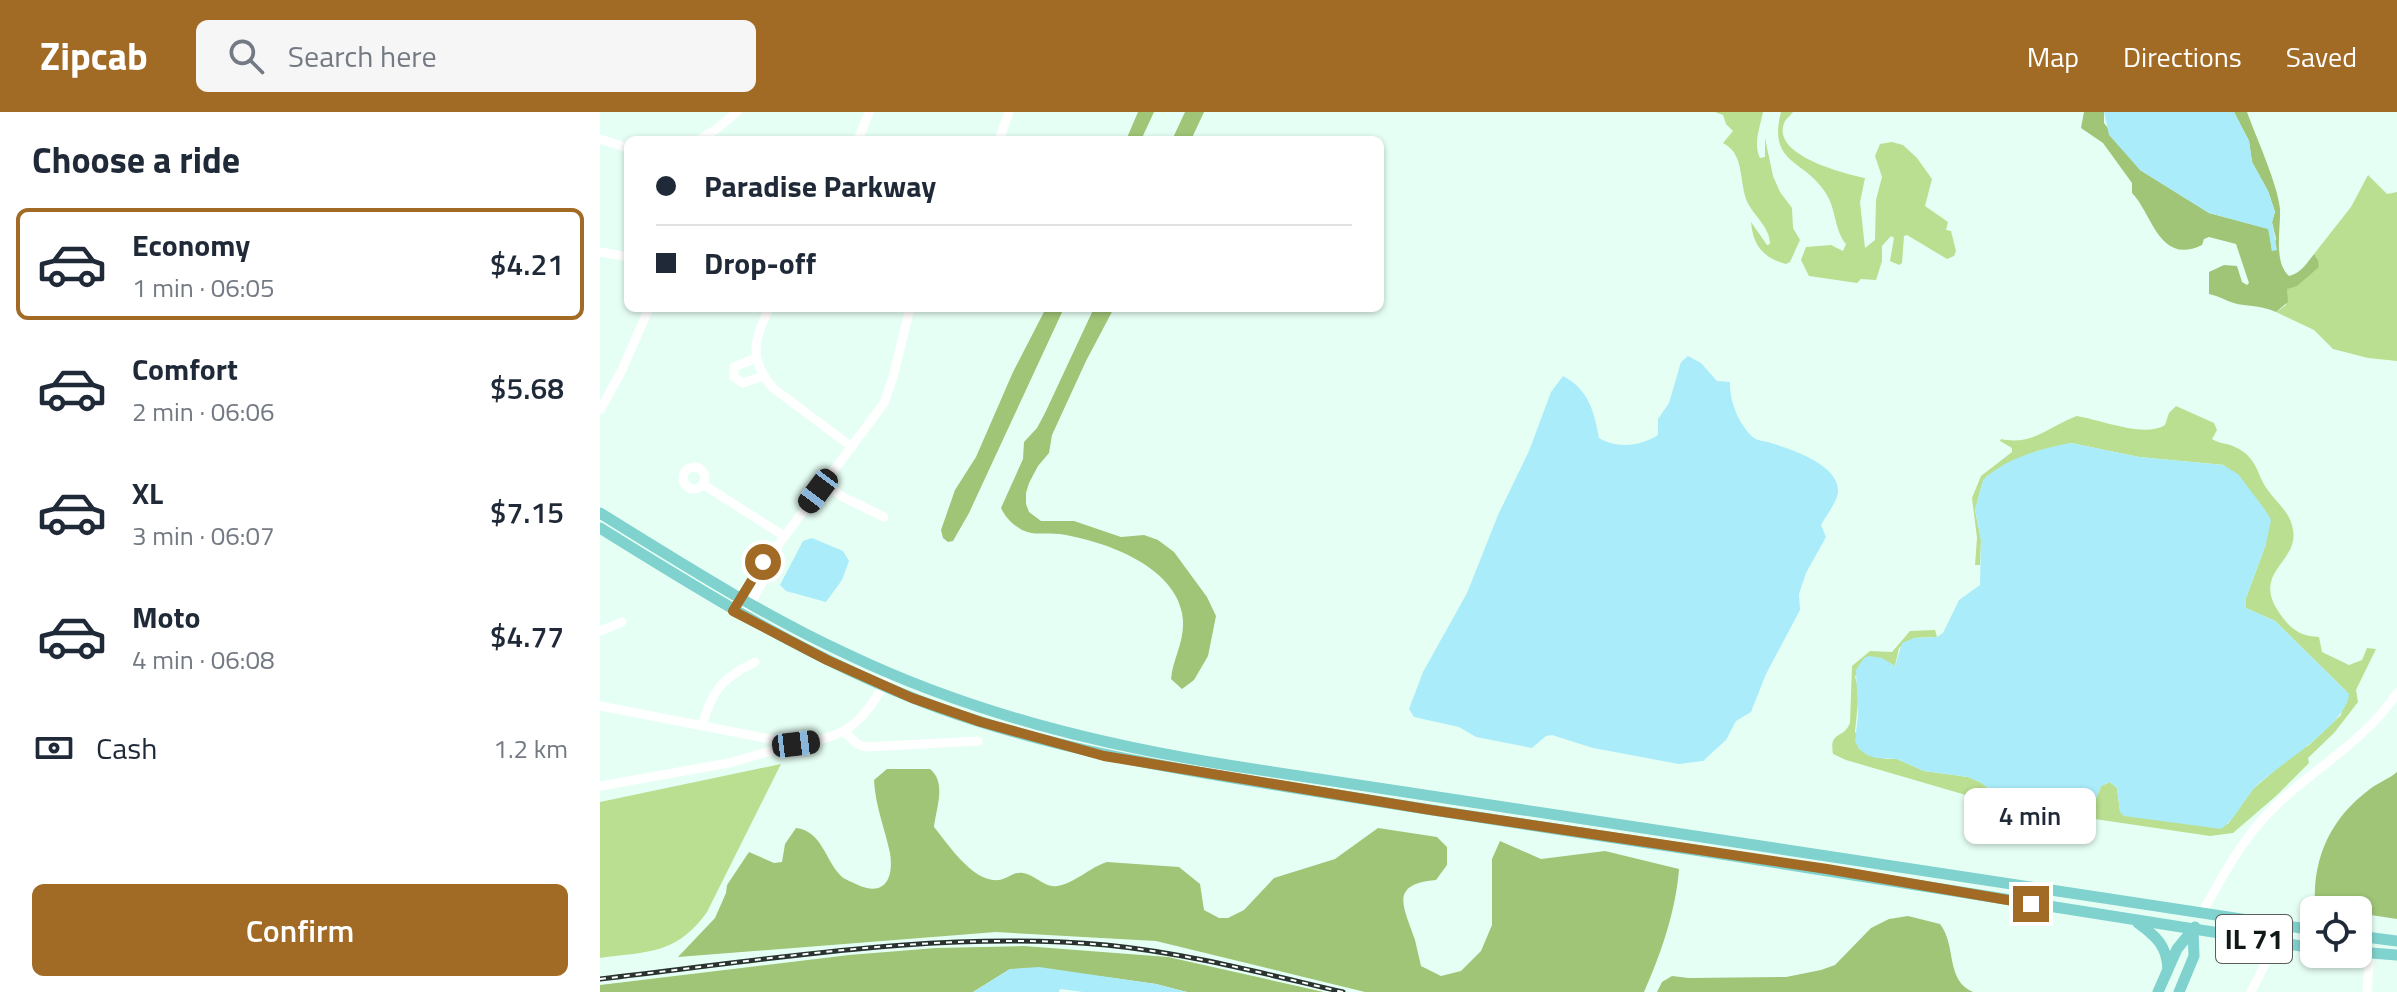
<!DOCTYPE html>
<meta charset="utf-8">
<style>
body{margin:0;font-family:"Titillium Web",sans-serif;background:#f6f6f7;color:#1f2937;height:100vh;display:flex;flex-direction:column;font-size:30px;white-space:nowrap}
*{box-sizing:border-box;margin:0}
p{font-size:26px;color:#747a83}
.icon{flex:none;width:44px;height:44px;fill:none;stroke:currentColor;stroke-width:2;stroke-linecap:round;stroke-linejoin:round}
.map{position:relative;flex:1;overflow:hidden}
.sheet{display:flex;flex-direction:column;background:#fff;width:600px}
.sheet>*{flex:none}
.top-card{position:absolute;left:24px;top:24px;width:760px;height:176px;border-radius:12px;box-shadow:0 2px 6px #0004;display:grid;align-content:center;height:176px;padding:0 32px;background:#fff}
.controls{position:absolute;left:1700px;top:784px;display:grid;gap:16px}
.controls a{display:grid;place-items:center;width:72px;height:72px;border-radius:12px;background:#fff;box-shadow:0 2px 6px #0004;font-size:40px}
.end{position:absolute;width:36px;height:36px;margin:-18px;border:10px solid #a16a25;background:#fff;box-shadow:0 0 0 4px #fff}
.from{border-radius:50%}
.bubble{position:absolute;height:56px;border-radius:12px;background:#fff;box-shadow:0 2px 6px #0004;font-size:26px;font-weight:600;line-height:56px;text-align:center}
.car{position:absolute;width:24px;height:48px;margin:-24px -12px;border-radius:10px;box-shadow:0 0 6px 2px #0007;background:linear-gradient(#222 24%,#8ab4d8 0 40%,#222 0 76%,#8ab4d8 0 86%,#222 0)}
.top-card b{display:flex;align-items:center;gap:28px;height:76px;font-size:30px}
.top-card b+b{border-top:2px solid #e0e1e3}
.top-card i{width:20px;height:20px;background:#1f2937}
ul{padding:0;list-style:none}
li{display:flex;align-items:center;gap:24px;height:112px;margin:0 16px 12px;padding:0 16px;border:4px solid transparent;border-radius:12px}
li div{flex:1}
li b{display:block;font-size:30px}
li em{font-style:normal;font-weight:600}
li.active{border-color:#a16a25}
li>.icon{width:72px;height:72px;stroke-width:1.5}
h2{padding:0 32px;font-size:36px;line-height:96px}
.pay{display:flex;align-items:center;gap:20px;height:88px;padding:0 32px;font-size:30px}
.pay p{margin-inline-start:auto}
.primary-button{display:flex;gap:16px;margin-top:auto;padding:16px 32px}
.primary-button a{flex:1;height:92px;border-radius:12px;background:#a16a25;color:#fff;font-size:32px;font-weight:600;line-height:92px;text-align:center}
header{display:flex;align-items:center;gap:48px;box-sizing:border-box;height:112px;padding:0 40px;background:#a16a25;color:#fff}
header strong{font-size:38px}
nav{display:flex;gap:44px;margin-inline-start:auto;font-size:28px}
.search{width:560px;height:72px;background:#f6f6f7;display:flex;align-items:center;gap:20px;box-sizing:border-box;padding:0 28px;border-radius:12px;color:#747a83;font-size:30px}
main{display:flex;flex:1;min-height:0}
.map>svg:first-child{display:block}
.green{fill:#badf90}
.forest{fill:#a0c576}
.water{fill:#aaecf9}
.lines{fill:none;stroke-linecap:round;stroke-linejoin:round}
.minor{stroke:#fff;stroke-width:9}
.major{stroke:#80d2ce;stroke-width:11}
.rail-casing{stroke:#29332f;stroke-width:5}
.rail{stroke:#fff;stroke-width:2;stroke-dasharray:6;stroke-linecap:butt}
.route{stroke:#a16a25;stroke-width:10}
.labels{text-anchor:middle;stroke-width:6;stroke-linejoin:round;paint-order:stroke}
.shield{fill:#fff;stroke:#585e5c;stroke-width:2}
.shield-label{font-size:28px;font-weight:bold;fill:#111916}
</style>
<header>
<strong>Zipcab</strong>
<div class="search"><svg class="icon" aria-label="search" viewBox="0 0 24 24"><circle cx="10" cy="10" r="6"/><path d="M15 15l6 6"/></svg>Search here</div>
<nav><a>Map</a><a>Directions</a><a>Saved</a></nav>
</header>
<main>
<section class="sheet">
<h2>Choose a ride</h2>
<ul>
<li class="active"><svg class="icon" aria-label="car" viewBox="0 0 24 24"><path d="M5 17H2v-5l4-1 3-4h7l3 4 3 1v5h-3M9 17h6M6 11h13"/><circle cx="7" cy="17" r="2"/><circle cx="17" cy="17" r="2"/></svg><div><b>Economy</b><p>1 min · 06:05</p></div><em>$4.21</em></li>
<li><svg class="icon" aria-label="car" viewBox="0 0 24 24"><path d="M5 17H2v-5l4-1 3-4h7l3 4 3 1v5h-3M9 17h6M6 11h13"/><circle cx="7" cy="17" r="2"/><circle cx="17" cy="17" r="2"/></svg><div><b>Comfort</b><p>2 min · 06:06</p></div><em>$5.68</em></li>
<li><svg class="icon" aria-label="car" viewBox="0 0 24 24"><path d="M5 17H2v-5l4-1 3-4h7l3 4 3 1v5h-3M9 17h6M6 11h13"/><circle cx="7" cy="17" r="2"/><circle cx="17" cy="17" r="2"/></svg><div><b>XL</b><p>3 min · 06:07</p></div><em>$7.15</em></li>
<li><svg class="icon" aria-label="car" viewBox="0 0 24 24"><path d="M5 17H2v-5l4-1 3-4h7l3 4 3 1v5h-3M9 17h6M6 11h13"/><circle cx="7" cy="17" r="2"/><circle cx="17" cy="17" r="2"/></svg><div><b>Moto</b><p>4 min · 06:08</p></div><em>$4.77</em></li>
</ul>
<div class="pay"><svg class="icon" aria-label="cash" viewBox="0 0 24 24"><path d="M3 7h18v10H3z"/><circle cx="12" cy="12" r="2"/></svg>Cash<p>1.2 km</p></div>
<div class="primary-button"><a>Confirm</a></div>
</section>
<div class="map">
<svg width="1797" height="880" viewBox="0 0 1797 880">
<rect width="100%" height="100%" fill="#e6fff5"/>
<g class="green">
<path d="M1115 0H1163C1160 15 1153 32 1160 46L1165 45V26L1173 64 1180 80 1192 96 1193 116 1200 128 1190 150 1186 152C1163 146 1153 133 1151 110L1167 133 1170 132C1170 114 1152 103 1146 87 1139 65 1144 42 1123 31L1133 19 1126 12 1123 3Z"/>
<path d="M1181 0H1193C1191 3 1187 6 1185 9 1168 43 1246 62 1265 66L1260 90 1265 136 1275 128 1276 88 1282 65 1275 44 1280 32 1292 30 1303 33 1317 46 1332 67 1325 94 1348 110 1346 118 1351 119 1356 139 1354 144 1347 147 1307 123 1304 124 1302 151 1299 153 1290 149 1294 126 1291 124 1282 134V149L1276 168 1261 167 1257 171 1209 164 1201 148 1206 135 1231 133 1243 139 1246 132C1235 119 1236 100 1228 85 1207 46 1167 55 1181 0Z"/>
<path d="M1768 63 1787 82 1797 80V249L1768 246 1733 237 1714 218 1676 200 1686 193 1687 177 1718 148 1714 142 1751 95Z"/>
<path d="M1576 294 1614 311 1617 318 1612 327C1619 332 1628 331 1635 335 1658 346 1656 361 1667 377 1677 392 1690 399 1693 418 1699 452 1647 460 1683 506 1693 519 1702 524 1719 525L1722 540 1749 553 1762 548 1767 536 1776 537 1756 578 1758 590 1734 621 1708 646 1709 651 1676 684 1633 721 1610 724 1400 693 1246 648 1233 642C1229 618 1243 628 1250 611L1252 554 1270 539 1292 540 1310 519 1335 518 1337 525 1314 526 1299 536 1295 554 1288 550 1255 564 1259 580 1255 620 1285 647H1297L1324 659 1368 665 1382 671 1392 680 1406 685 1486 695 1495 689 1501 674 1510 670 1517 676 1520 700 1628 712 1653 677 1694 642 1709 633 1741 603 1746 579 1675 509 1646 496V486L1666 432 1624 353 1539 345 1471 331 1437 339 1402 355 1387 364 1382 372 1375 398 1381 428 1380 453H1375L1377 426 1372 386 1381 364 1412 340V336L1400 329 1401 327C1433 334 1449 314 1477 304 1501 308 1545 326 1565 313L1569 301Z"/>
<path d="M181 652 107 800C76 843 49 839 0 846V690Z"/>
</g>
<g class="forest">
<path d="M538 0H554L541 28H526Z"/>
<path d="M585 0H604L591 28H572Z"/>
<path d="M1484 0H1504V11L1540 58 1609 101 1669 117 1672 139 1676 127 1672 110 1675 100 1668 79 1652 50 1649 29 1634 0H1647C1656 25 1678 73 1680 97 1681 116 1673 150 1689 164 1700 162 1707 151 1714 142L1718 148 1719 155 1697 174 1687 177 1688 190 1676 200C1659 192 1640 195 1628 189 1622 186 1617 184 1609 182V160L1624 153 1637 154 1642 170 1647 173 1649 171 1636 132 1609 125 1604 127 1602 133C1559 154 1552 101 1532 81V71L1503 31 1481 16Z"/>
<path d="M446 196H464L369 401 353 429 348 430 343 426 341 418 355 378 376 345 413 260Z"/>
<path d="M494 196H514L486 249 452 323 449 341 438 354 429 371 426 381V392L429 400 441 409H474L521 425 544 423 558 428 574 440 607 485 616 504 608 544 594 568 582 577 571 567C573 544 587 527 582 501 573 453 502 428 459 422 447 420 434 424 422 418 413 413 405 405 401 396L423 347 424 330 437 316 445 301Z"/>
<path d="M287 657H330C347 671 336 696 334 715 348 732 373 771 399 768 408 767 414 759 423 761 435 763 445 776 457 774 474 772 490 755 507 750L579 755 600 772 604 798 619 806H628L644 798 674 766 735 747 778 716 837 725 847 735V753L836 768C787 772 805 797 815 828 817 837 819 845 821 854L841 864 861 859 881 839 892 813V747L900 729 941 747 1005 739 1079 757C1076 798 1061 842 1044 880H765L556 829 396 820 78 845 115 806 126 781 127 773 149 740 174 751 182 750 185 732 196 716C222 719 225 748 241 764 245 768 253 770 258 773 285 785 294 766 290 741 285 717 275 693 274 668Z"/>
<path d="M1797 660V807L1758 801V798H1746L1715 790C1713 744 1732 705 1770 677 1779 670 1789 667 1797 660Z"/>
<path d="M1308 804 1340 812C1357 834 1345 868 1373 880H1057L1062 870 1072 864 1089 866 1186 865 1221 858 1235 853 1271 816 1289 807Z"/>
<path d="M424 834 568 845 724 880H587L556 872 506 865 410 857 373 880H0V873L249 843 336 836Z"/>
</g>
<g class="water">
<path d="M1504 0H1634L1649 29 1652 50 1668 79 1675 100 1672 110 1677 138 1672 139 1668 117 1609 101 1540 58 1509 23Z"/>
<path d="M1088 244 1101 251 1117 269 1130 270C1129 288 1139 314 1154 326 1158 329 1166 329 1171 331 1191 337 1240 353 1238 380 1237 390 1226 404 1221 413L1226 425 1206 461 1199 482 1200 498 1166 562 1151 600 1136 609 1126 628 1103 649 1079 652 993 636 952 623 946 624 932 636 876 625 859 615 814 605 809 597 823 560 867 481 898 403 929 339 951 280 963 264C989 278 994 299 999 326 1017 337 1041 334 1058 323V307L1069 291 1081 250Z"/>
<path d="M1471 331 1539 345 1623 353 1638 362 1666 399 1671 408 1666 432 1646 486V496L1675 509 1749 582C1748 611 1679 653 1657 673 1644 686 1636 707 1621 717L1524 704 1520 700 1517 676 1510 670 1501 674 1495 689 1487 695 1406 685 1392 680 1382 671 1368 665 1324 659 1297 647 1276 646 1267 643 1259 637 1255 629 1258 603 1256 558 1264 546 1269 544 1282 546 1295 554 1302 531 1314 526 1337 525 1343 521 1359 488 1380 473 1381 428 1375 398 1383 368C1404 347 1442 336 1471 331Z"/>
<path d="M212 426 243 439 249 449 242 468 226 490 186 479 180 473 203 429Z"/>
<path d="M439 855 556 872 587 880H483L460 877 459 880H373L410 857Z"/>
</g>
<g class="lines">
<g class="minor">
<path d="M0 27 28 36"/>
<path d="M99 28 115 18 137 0"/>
<path d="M258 28 269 0"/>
<path d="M399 28 409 0"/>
<path d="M0 140 28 145"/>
<path d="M169 196C154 229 148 246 173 276L252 335"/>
<path d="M156 246 134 255V265L143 271 163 264"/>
<path d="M0 298 22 258 49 196"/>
<circle cx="94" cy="366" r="11"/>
<path d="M224 371 243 385 284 405"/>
<path d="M104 373 184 424"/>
<path d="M133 499 163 450 178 433 284 291 293 265 310 196"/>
<path d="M143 505 172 453 177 436"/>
<path d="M0 519 22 510"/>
<path d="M0 594 196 632C246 626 262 612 286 569"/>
<path d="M102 614C112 578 122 566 155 550"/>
<path d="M245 620 257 632 266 635 378 629"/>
<path d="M0 674 129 651 192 633"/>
<path d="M1602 801C1625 759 1647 718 1684 686 1722 652 1769 624 1797 581"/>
<path d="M1651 880 1670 842"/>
<path d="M1767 880 1770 841"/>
</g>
<g class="major">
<path d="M0 401C81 451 162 503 249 543 371 601 500 633 634 654L1714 818"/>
<path d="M0 416C109 484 218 552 339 596 453 637 569 656 688 675 779 690 871 704 962 718 1213 755 1463 798 1714 836"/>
<path d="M1538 811C1556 824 1567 834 1568 857"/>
<path d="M1758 824 1797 829"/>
<path d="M1758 840 1797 843"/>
<path d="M1558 880 1577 837 1595 815"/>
<path d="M1579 880 1594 844 1593 817"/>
</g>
<defs>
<path id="rail" d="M0 867C167 848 337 818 506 833 587 841 665 862 743 880"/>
</defs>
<use href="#rail" class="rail-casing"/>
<use href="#rail" class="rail"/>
</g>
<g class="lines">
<path class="route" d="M163 450 133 499 227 548 312 586 381 610 504 644 831 698 1227 757 1431 792"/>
</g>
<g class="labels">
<rect class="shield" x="1616" y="803" width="76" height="48" rx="6"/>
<g class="shield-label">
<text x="1654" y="837">IL 71</text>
</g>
</g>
</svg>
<div class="controls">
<a><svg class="icon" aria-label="locate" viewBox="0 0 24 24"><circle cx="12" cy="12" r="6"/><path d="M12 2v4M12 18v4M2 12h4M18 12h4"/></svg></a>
</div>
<i class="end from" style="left:163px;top:450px"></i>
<i class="end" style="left:1431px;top:792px"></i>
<div class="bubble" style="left:1364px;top:676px;width:132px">4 min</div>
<i class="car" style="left:218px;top:379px;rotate:217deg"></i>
<i class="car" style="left:196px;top:632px;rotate:83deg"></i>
<div class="top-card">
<b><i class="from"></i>Paradise Parkway</b>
<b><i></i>Drop-off</b>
</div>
</div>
</main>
